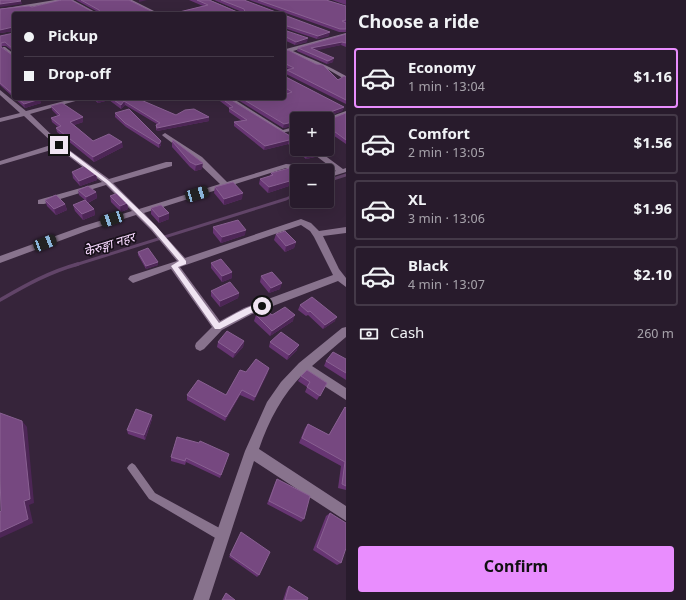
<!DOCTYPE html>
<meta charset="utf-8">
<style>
body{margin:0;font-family:Georgia,"Noto Sans Devanagari",serif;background:#302434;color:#f1f3f6;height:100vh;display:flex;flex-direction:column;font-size:15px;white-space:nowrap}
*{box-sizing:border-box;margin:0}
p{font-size:13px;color:#a5a1a9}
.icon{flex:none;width:22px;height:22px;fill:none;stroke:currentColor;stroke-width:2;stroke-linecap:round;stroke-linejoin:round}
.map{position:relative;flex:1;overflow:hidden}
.panel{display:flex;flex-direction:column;background:#281b2c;width:340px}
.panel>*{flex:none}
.hud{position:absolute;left:12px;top:12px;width:274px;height:88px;border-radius:4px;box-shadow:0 4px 16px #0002,0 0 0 1px #443948;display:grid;align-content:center;height:88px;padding:0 12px;background:#281b2c}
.controls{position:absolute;left:290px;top:112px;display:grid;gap:8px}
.controls a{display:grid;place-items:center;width:44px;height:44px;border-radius:4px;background:#281b2c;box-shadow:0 4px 16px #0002,0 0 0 1px #443948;font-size:20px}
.end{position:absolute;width:18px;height:18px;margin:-9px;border:5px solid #f0e4f2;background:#111;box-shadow:0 0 0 2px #111}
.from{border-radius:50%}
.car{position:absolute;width:12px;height:24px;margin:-12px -6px;border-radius:5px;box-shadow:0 0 3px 1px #0007;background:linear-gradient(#222 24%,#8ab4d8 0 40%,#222 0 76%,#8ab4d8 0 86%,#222 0)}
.hud b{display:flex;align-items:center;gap:14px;height:38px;font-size:15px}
.hud b+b{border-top:1px solid #443948}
.hud i{width:10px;height:10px;background:#f1f3f6}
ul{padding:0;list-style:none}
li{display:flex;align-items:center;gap:12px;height:60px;margin:0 8px 6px;padding:0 4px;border:2px solid #443948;border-radius:4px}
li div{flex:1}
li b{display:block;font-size:15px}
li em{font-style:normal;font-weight:700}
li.on{border-color:#e98dfe}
li>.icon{width:36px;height:36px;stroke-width:1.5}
h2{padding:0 12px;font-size:18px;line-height:48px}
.pay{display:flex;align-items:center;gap:10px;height:44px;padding:0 12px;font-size:15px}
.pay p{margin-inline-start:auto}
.action{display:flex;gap:8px;margin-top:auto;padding:8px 12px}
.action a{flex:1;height:46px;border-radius:4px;background:#e98dfe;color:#111;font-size:16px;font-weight:700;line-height:46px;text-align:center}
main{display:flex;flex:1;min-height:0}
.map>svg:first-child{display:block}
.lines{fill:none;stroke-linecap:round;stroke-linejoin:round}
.stream-far1{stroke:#614468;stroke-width:3}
.stream{stroke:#614468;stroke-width:3.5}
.service{fill:#88738d;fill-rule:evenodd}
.minor{fill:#88738d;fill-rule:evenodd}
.wall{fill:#673573}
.shaded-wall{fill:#4d2656}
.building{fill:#764880;stroke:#896092}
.route{fill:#f0e4f2}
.labels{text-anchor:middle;stroke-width:3.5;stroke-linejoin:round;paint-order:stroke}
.water-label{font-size:13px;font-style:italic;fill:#f6d8fd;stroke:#19111b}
</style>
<main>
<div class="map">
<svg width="346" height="600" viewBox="0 0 346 600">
<rect width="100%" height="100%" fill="#36243a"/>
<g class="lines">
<g class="stream-far1">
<path d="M327 181 346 175"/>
<path d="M75 265 286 199 297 194"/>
</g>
<path class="stream" d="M0 300C26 285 49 272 78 264"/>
<g class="service">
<path d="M3 47H5L14 54V57L3 49Z"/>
<path d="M132 463 135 465 155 493 225 531 226 535 225 539 221 540 217 539 149 499 129 471 127 468 129 465Z"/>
</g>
<g class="minor">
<path d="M55 0H64L26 8 0 11V9Z"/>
<path d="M68 0H73L99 14H94Z"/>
<path d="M127 0H132L160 14H154Z"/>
<path d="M204 0H210L243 14H237Z"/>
<path d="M346 33V36L293 51C311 59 329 66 346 76V80L324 67 316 66 288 52H284L286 49Z"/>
<path d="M0 90 26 111 76 98H86L30 114 61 144 109 179 166 162H172V166L113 183 139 209 220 184 196 161 163 136 162 135 165 133 202 157 227 182 286 164 299 165 307 171H298L286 168 144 213 185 258 301 219 311 223 319 231 346 227V233L323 236 339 269 346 278V287L338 281 252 314 222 330 204 349 200 351 196 349 195 346 196 343 212 327 171 269 133 283 128 279 130 276 177 261 151 230 136 215 89 230 0 263V256L83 226 132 211 106 185 44 204H38V200L102 182 58 148 0 165V161L54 144 24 116 0 122V118L20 113 0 95ZM301 225 310 231 314 237 333 275 244 308 220 321 180 267Z"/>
<path d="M225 98H232L283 130 297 126V130L280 133Z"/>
<path d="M346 111V115L329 121 327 122V119H324Z"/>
<path d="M307 149H316L343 169 346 168V172L327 178V174L336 171Z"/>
<path d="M346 327V337L312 366 346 388V400L304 373C282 395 269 420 259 449L346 506V521L254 461 209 600H193L245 451 267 402 281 382 299 363 342 328Z"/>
</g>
</g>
<g class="wall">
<path d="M59 0H71L93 12H98L76 0H129L153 12 160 14H14V31L0 33V9L29 6 32 7 59 1Z"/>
<path d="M189 0H209L237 12H242L214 0H244L276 12H283L249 0H326L346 6V32H339L283 12 171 14 203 6Z"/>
<path d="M332 0H346V5Z"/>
<path d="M284 15 329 36 317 39 284 28Z"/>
<path d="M284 29V30L307 42 295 45 284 40Z"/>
<path d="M14 33V52L6 46H2V47L12 55H14V98H38L41 103 25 108 0 85V36Z"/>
<path d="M346 34V47L341 45 316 50 333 62 327 64 297 51 298 48Z"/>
<path d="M284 51 338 80 346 77V104L286 74 287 70 289 69 284 67Z"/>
<path d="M284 76 344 107 342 111 326 117 328 120 346 113V144L327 131V119H297V125L283 128 235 98H266L268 99 288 94 284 91Z"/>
<path d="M92 98H140L143 99V101L176 115 209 121 157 131 156 129V125L157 124 125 105 121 109 109 100 98 103Z"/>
<path d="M216 98H228L280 130 297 140V149H311L316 153 315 157 306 159 288 144 264 150 234 126V122L242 121 229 112V108Z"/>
<path d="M51 106 83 117V122L74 125 93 141 123 147 94 162 57 132 56 128 58 127 52 122 51 118 58 116 52 110Z"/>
<path d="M115 113 161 141V145L159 148 126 127 115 117Z"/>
<path d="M297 128V135L292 133 293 129Z"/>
<path d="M172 141 202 169 195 171 190 167 172 147Z"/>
<path d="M297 171V181L292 182V185L268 193 259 184 260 179 270 176 271 173Z"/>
<path d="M72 172 96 174 97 180 80 186 73 178Z"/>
<path d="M215 187 242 199 224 205 214 193Z"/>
<path d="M78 190 96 192 97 198 88 203 94 209 95 215 83 220 75 211 73 205 85 200 79 195Z"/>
<path d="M110 196 127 203 128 209 121 212 111 202Z"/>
<path d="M45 200 65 204 67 210 56 215 47 206Z"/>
<path d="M151 208 169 219 159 223 151 214Z"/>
<path d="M213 227 245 235 221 243 213 233Z"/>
<path d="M276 234 296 242 294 248 285 252 274 240Z"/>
<path d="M138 252 158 262V265L146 269 138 255Z"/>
<path d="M211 263 232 272V278L222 282 211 268Z"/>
<path d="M261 276 280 289 269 293 260 282Z"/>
<path d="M211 291 239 293 238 298 220 307 211 296Z"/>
<path d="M300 305 335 321 323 329 308 315 306 316 298 310Z"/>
<path d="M256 315H272L293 321 270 336 254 321Z"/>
<path d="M244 341 243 347 233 358 217 347 218 342Z"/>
<path d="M270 342 297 350 287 360 269 347Z"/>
<path d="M346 359V380L324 366 326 361Z"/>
<path d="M269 368 254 401 240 395 225 421 187 400V395H226L246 372Z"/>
<path d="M301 376 327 383 317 400 305 392 307 387 298 381Z"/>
<path d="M345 407 346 408V490L338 488 341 466 299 443 305 428 308 424 329 435 342 412Z"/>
<path d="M152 419 145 440 128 434 127 430Z"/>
<path d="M229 454 220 478 186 462 185 465 171 461V457Z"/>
<path d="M277 479 304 519 301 522 267 504 275 483Z"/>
<path d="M330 513 341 563 337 565 313 550 326 516Z"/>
<path d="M240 535 259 575 257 577 229 557Z"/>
<path d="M289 586 307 600H283L287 588Z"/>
</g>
<g class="shaded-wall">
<path d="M139 0H147L139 2Z"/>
<path d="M21 1 22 4 0 7V4Z"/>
<path d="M13 27 14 31 0 33V30Z"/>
<path d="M330 32 329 36 317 39 318 36Z"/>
<path d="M308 38 307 42 295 45 296 42Z"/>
<path d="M342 42 341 45 310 52 311 48Z"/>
<path d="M334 58 333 62 327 64 328 61Z"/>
<path d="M103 98H109V100L98 103 97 100Z"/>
<path d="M40 99 41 103 25 108 24 104Z"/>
<path d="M124 101 125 105 121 109V105Z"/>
<path d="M344 107 342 111 323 118V119L325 114Z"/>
<path d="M83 117V122L71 126 70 122Z"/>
<path d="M209 117V121L157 131V128Z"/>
<path d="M297 121V125L283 128 284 124Z"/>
<path d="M289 140 288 144 264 150 265 146Z"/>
<path d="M161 141V145L159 148V144Z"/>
<path d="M122 142 123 147 94 162 93 157Z"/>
<path d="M316 153 315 157 306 159 307 156Z"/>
<path d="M203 163 202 169 195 171 196 165Z"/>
<path d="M96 174 97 180 80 186 79 181Z"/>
<path d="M297 176V181L292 182V185L268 193 269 187 291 178Z"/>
<path d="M96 192 97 198 87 203 86 197Z"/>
<path d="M243 193 242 199 224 205V199Z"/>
<path d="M127 203 128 209 121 212 120 206Z"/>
<path d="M65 204 67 210 56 215 54 209Z"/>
<path d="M94 209 95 215 83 220 82 214Z"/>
<path d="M169 213V219L159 223V217Z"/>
<path d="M246 230 245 235 221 243 222 237Z"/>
<path d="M296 242 294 248 285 252 286 246Z"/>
<path d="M158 262V265L146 269V266Z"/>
<path d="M232 272V278L222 282V276Z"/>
<path d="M282 283 280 289 269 293 271 288Z"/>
<path d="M239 293 238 298 220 307V301Z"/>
<path d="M295 315 293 321 270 336 272 331Z"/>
<path d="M337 317 335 321 323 329 325 325Z"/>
<path d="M244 341 243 347 233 358 235 353Z"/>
<path d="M299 345 297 350 287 360 289 355Z"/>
<path d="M269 368 268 373 254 401 255 397Z"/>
<path d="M242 390 240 395 225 421 226 417Z"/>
<path d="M152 415V419L145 440 144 435Z"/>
<path d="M22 421 27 427 34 503 29 505 33 523 0 538V532L24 501Z"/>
</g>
<g class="building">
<path d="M0 0H20L21 1 0 4Z"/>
<path d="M60 0H71L93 12H100L99 10 81 0H129L153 12 160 14H14V28L13 27 0 30V9L29 6 32 7 61 0Z"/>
<path d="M197 0H209L237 12H245L244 9 221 0H244L276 12H283L284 14H171L208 5Z"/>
<path d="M258 0H326L346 6V20L342 21 346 23V29H340Z"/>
<path d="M284 15 330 32 318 36 284 25Z"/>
<path d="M284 29V30L308 38 296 42 284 36Z"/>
<path d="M14 33V50L5 42 1 43V47L12 55H14V95L0 83V36Z"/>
<path d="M346 34V43L342 42 311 48 334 58 328 61 298 48Z"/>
<path d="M288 50 316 64 323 65 338 80 344 76 346 77V100L287 70 294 68 284 63V51Z"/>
<path d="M284 76 344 107 325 114 324 115 327 117 328 120 346 113V140L327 126V119H297V121L284 124 241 98H266L268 99 272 98H284V95L292 92 284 87Z"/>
<path d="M17 98H38L40 99 24 104Z"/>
<path d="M96 98H103L97 100Z"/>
<path d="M111 98H140L143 99 141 100 176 115 185 110 194 109 209 117 157 128 156 125 160 123 124 101 121 105Z"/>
<path d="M221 98H228L280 130 297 140V147L289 140 265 146 234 122 247 120 229 108 233 107Z"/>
<path d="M62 103 83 117 70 122 93 141 109 134 122 142 93 157 56 128 61 126 51 118 60 115 51 106Z"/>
<path d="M129 109 161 141 159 144 125 123 115 113Z"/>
<path d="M297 128V131L293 129Z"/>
<path d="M173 140 203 163 196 165 190 162 172 141Z"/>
<path d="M299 149H311L316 153 307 156Z"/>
<path d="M85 166 96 174 79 181 72 172Z"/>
<path d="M293 167 297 171V176L291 178 293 180 269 187 260 179 273 175 271 173Z"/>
<path d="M233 182 243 193 224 199 215 187Z"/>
<path d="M88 186 96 192 86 197 78 190Z"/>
<path d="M118 193 127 203 120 206 110 196Z"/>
<path d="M56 195 65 204 54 209 45 200Z"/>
<path d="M85 200 94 209 82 214 73 205Z"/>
<path d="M161 205 169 213 159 217 151 208Z"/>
<path d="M238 220 246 230 222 237 213 227Z"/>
<path d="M285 231 296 242 286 246 276 234Z"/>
<path d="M148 248 158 262 146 266 138 252Z"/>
<path d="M221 259 232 272 222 276 211 263Z"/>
<path d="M272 272 282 283 271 288 261 276Z"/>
<path d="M230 282 239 293 220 301 211 291Z"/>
<path d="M312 297 337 317 325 325 310 311 308 312 300 305Z"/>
<path d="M285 307 295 315 272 331 256 315 265 309 272 315Z"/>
<path d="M227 331 244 341 235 353 218 342Z"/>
<path d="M281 332 299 345 289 355 270 342Z"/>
<path d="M333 352 346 359V373L326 361Z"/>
<path d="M256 359 269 368 255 397 242 390 226 417 187 395 198 380 226 395 240 370 246 372Z"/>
<path d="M307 370 327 383 320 396 307 387 310 382 301 376Z"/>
<path d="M345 407 346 408V486L342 484 345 462 302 438 308 424 329 435Z"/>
<path d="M136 409 152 415 144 435 127 430Z"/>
<path d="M0 413 22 421 30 499 24 501 28 519 0 532V512L1 511 0 474Z"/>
<path d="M177 437 199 443 200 441 229 454 221 475 186 458 185 461 171 457Z"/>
<path d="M277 479 310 496 304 519 269 501Z"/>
<path d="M330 513 346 523V548L341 563 317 547Z"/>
<path d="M241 532 270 552 259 575 230 555Z"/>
<path d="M289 586 308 598 307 600H285Z"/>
<path d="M226 593 235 600H222Z"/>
</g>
<path class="route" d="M59 143 109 181 156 226 186 261V264L178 267 219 323C230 317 253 302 265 304V308L251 313 220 329H215L171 266 179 261 152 229 106 183 57 146Z"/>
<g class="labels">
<g class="water-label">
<text transform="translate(109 244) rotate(-17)" y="5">केेरुङ्गा नहर</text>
</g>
</g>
</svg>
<div class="controls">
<a>+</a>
<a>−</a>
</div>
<i class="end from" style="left:262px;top:306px"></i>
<i class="end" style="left:59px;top:145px"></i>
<i class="car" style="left:197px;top:194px;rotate:74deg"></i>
<i class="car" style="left:112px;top:219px;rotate:252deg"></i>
<i class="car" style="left:45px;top:243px;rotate:69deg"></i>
<div class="hud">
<b><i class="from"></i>Pickup</b>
<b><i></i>Drop-off</b>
</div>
</div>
<section class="panel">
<h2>Choose a ride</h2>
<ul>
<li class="on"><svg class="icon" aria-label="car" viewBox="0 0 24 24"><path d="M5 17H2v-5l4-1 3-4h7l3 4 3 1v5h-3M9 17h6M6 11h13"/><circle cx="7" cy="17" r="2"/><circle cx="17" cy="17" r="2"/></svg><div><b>Economy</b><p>1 min · 13:04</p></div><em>$1.16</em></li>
<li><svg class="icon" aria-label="car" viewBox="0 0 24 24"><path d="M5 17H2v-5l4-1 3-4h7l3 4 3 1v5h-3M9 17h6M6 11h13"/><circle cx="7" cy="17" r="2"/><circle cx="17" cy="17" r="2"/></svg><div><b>Comfort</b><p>2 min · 13:05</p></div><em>$1.56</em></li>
<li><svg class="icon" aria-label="car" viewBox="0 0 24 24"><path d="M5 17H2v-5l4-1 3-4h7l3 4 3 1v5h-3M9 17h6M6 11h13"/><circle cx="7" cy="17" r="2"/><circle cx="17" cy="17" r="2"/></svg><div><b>XL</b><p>3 min · 13:06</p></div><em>$1.96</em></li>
<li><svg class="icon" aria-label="car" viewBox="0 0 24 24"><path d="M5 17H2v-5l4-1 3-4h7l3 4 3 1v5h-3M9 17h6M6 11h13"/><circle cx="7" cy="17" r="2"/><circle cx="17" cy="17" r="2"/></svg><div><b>Black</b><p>4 min · 13:07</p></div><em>$2.10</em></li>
</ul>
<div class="pay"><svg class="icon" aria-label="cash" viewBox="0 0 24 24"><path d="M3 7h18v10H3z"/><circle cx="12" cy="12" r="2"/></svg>Cash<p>260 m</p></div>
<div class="action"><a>Confirm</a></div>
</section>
</main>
